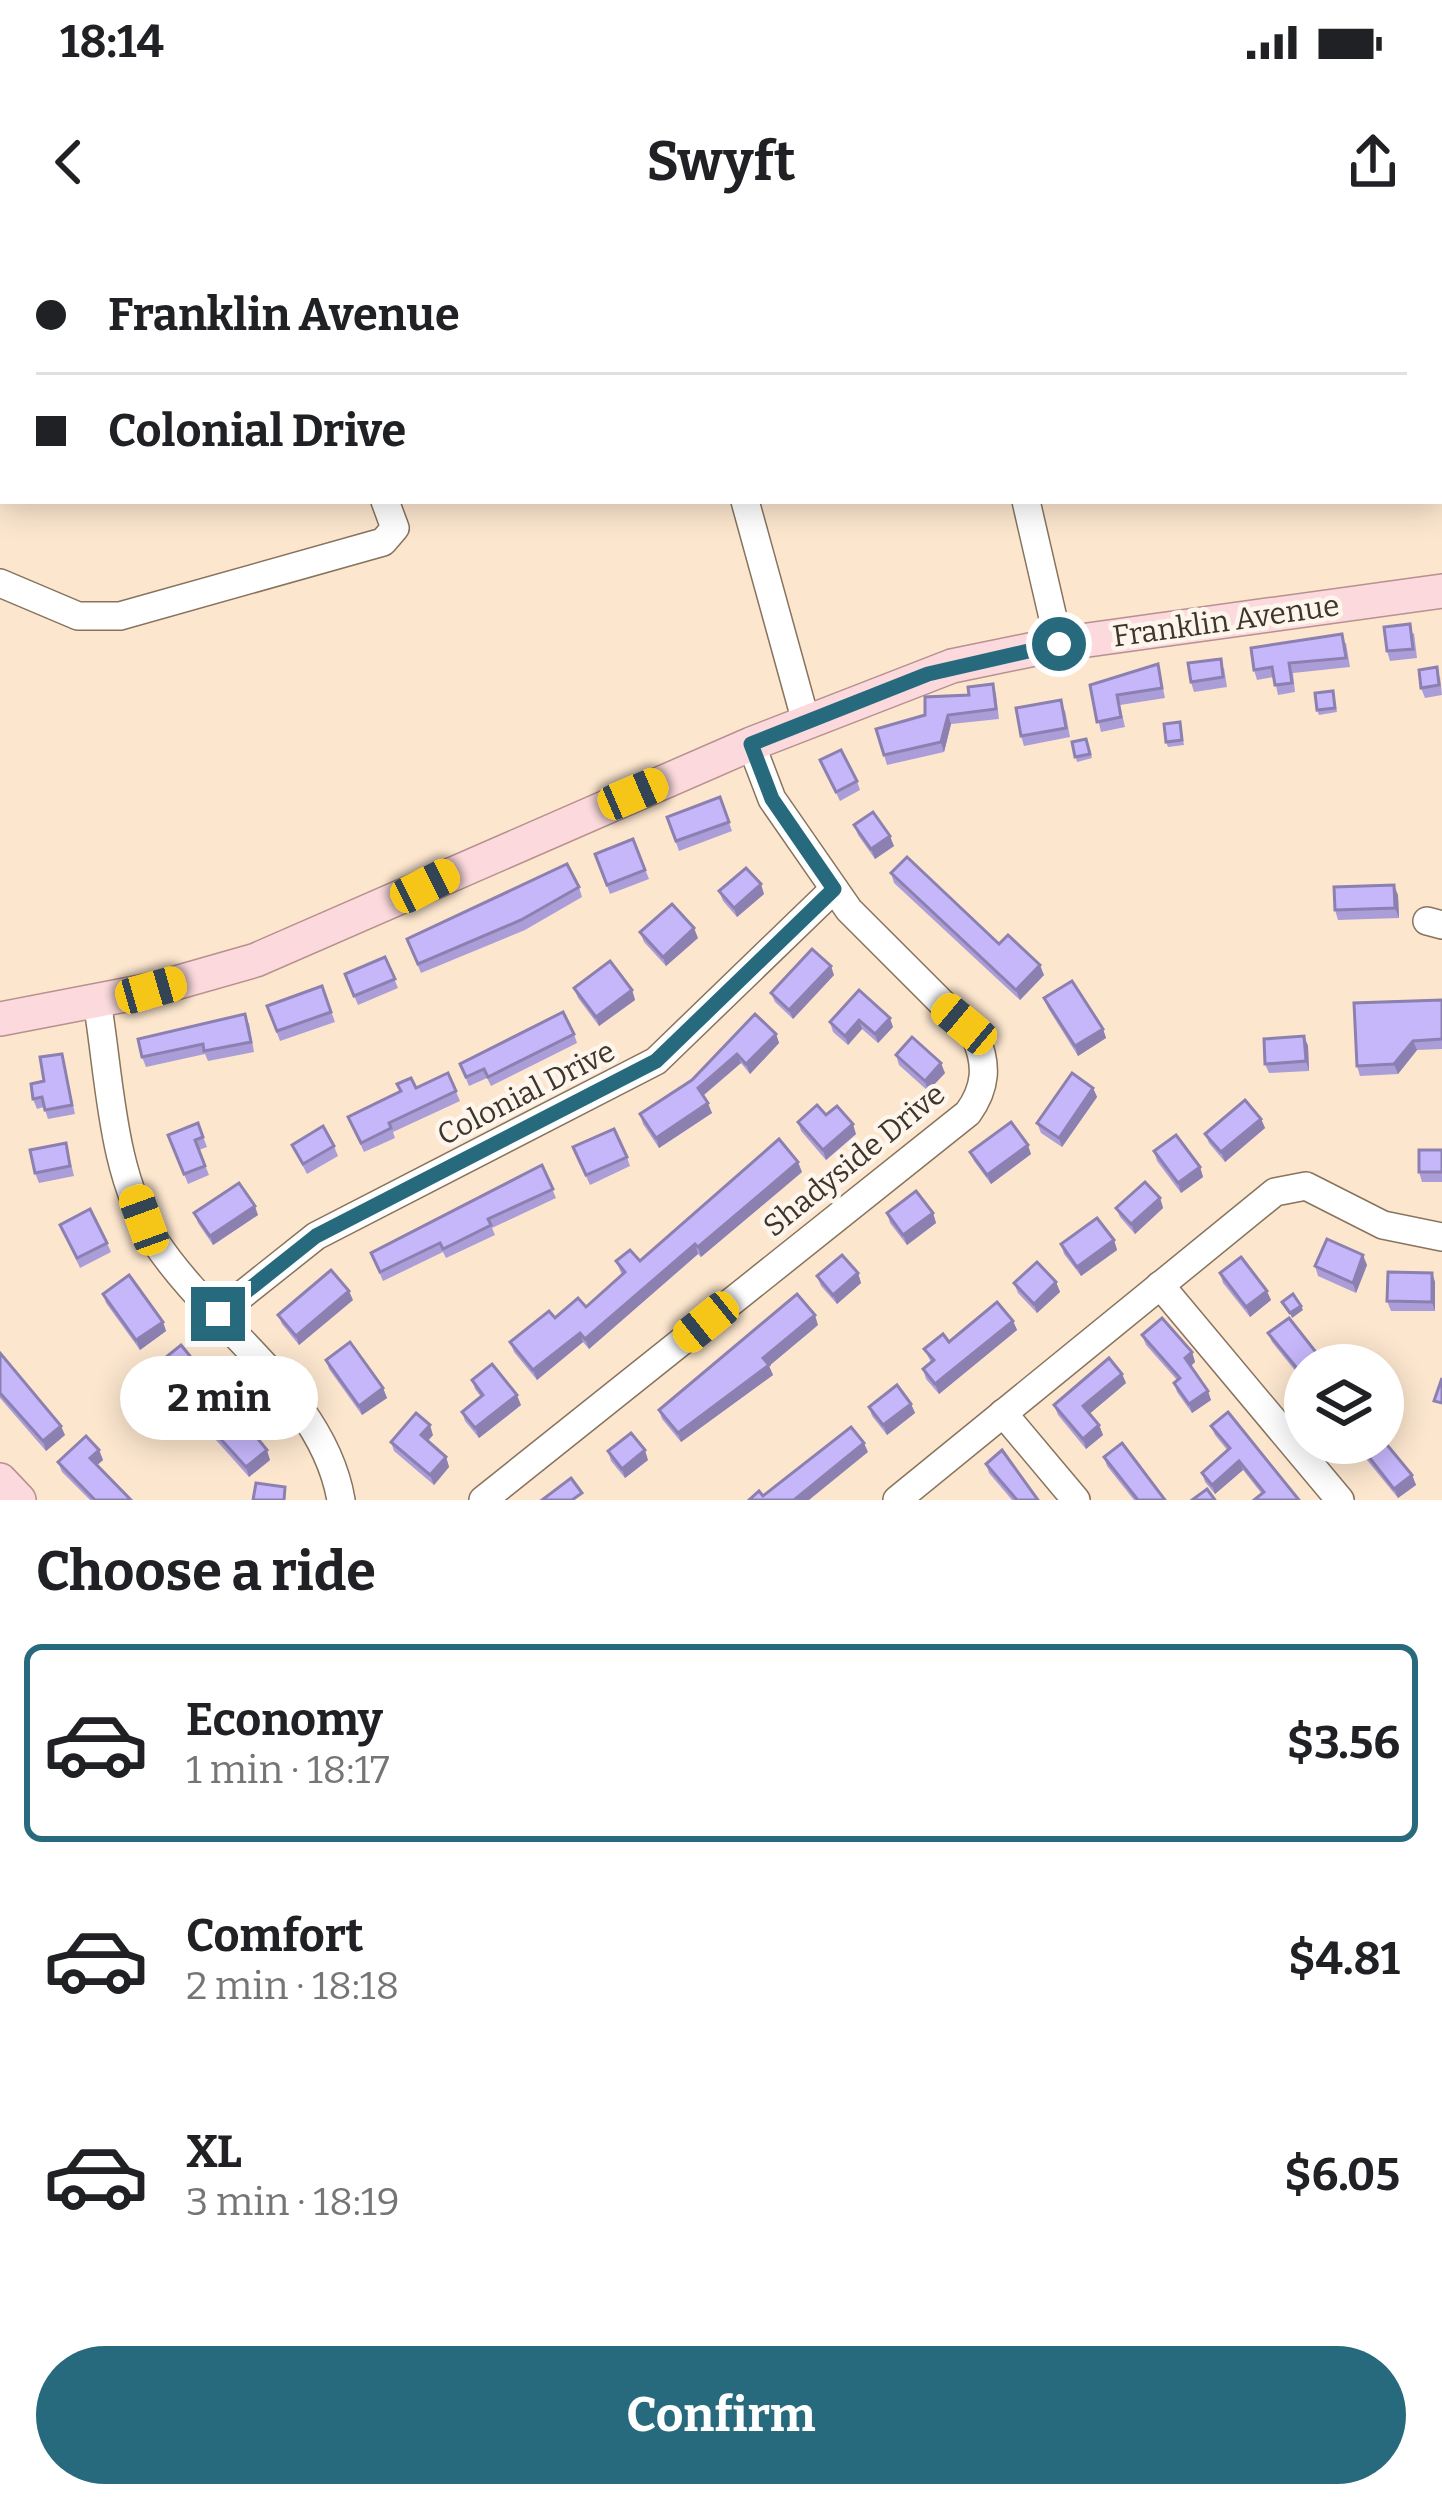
<!DOCTYPE html>
<meta charset="utf-8">
<style>
body{margin:0;font-family:Bitter,serif;background:#f2f2f2;color:#202124;height:100vh;display:flex;flex-direction:column;font-size:45px;white-space:nowrap}
*{box-sizing:border-box;margin:0}
p{font-size:39px;color:#757577}
.icon{flex:none;width:66px;height:66px;fill:none;stroke:currentColor;stroke-width:2;stroke-linecap:round;stroke-linejoin:round}
.map{position:relative;height:1260px;overflow:hidden}
.drawer{display:flex;flex-direction:column;background:#fff;flex:1}
.drawer>*{flex:none}
.banner{position:absolute;left:0px;top:0px;width:1443px;height:264px;box-shadow:0 6px 30px #0003;display:grid;align-content:center;height:264px;padding:0 36px;background:#fff}
.fabs{position:absolute;left:1284px;top:1104px;display:grid;gap:24px}
.fabs a{display:grid;place-items:center;width:120px;height:120px;border-radius:50%;background:#fff;box-shadow:0 6px 30px #0003;font-size:60px}
.end{position:absolute;width:54px;height:54px;margin:-27px;border:15px solid #286a7d;background:#fff;box-shadow:0 0 0 6px #fff}
.from{border-radius:50%}
.bubble{position:absolute;height:84px;border-radius:42px;background:#fff;box-shadow:0 6px 30px #0003;font-size:39px;font-weight:700;line-height:84px;text-align:center}
.car{position:absolute;width:36px;height:72px;margin:-36px -18px;border-radius:15px;box-shadow:0 0 9px 3px #0007;background:linear-gradient(#f5c518 24%,#345 0 40%,#f5c518 0 76%,#345 0 86%,#f5c518 0)}
.banner b{display:flex;align-items:center;gap:42px;height:114px;font-size:45px}
.banner b+b{border-top:3px solid #e0e0e0}
.banner i{width:30px;height:30px;background:#202124}
ul{padding:0;list-style:none}
li{display:flex;align-items:center;gap:36px;height:198px;margin:0 24px 18px;padding:0 12px;border:6px solid transparent;border-radius:18px}
li div{flex:1}
li b{display:block;font-size:45px}
li em{font-style:normal;font-weight:700}
li.active{border-color:#286a7d}
li>.icon{width:108px;height:108px;stroke-width:1.5}
h2{padding:0 36px;font-size:54px;line-height:144px}
.button{display:flex;gap:24px;margin-top:auto;padding:24px 36px}
.button a{flex:1;height:138px;border-radius:72px;background:#286a7d;color:#fff;font-size:48px;font-weight:700;line-height:138px;text-align:center}
.status{display:flex;justify-content:space-between;align-items:center;height:84px;padding:0 60px;background:#fff;direction:ltr}
.status svg{height:33px;fill:currentColor}
header{display:flex;justify-content:space-between;align-items:center;height:156px;padding:0 36px;background:#fff;font-size:54px;font-weight:700}
.map>svg:first-child{display:block}
.lines{fill:none;stroke-linecap:round;stroke-linejoin:round}
.minor-casing{stroke:#87735e;stroke-width:30}
.major-casing{stroke:#b7908f;stroke-width:36}
.minor{stroke:#fff;stroke-width:27}
.major{stroke:#fbd9dc;stroke-width:33}
.wall{fill:#aa9dd8}
.shaded-wall{fill:#8b80b0}
.building{fill:#c6b7fb;stroke:#8b80b0;stroke-width:3}
.route{stroke:#286a7d;stroke-width:15}
.labels{text-anchor:middle;stroke-width:9;stroke-linejoin:round;paint-order:stroke}
.street-label{font-size:30px;fill:#3e362c;stroke:#fef5ec}
</style>
<div class="status"><b>18:14</b><svg viewBox="0 0 49 12"><path d="M0 12V9h3v3zM5 12V6h3v6zM10 12V3h3v9zM15 12V0h3v12zM26 1h20v11H26zM47 4h2v5h-2z"/></svg></div>
<header><svg class="icon" aria-label="back" viewBox="0 0 24 24"><path d="M15 5l-7 7 7 7"/></svg>Swyft<svg class="icon" aria-label="share" viewBox="0 0 24 24"><path d="M12 15V3M7 8l5-5 5 5M5 13v7h14v-7"/></svg></header>
<div class="map">
<svg width="1442" height="1260" viewBox="0 0 1442 1260">
<rect width="100%" height="100%" fill="#fce6ce"/>
<g class="lines">
<defs>
<g id="minor">
<path d="M248 0 249 3"/>
<path d="M686 0V3"/>
<path d="M745 261 806 482"/>
<path d="M1026 261 1059 404"/>
<path d="M0 343 78 376H120L383 302 395 288 385 261"/>
<path d="M1427 681 1442 685"/>
<path d="M97 761C110 838 111 934 155 1001 211 1087 323 1154 341 1260"/>
<path d="M1160 1045 1340 1260"/>
<path d="M218 1074 316 996 656 821 834 649"/>
<path d="M1003 1173 1076 1260"/>
<path d="M483 1260 968 873C986 848 988 825 975 796L849 670 772 559 751 504"/>
<path d="M897 1260 1275 952 1306 946 1383 985 1442 997"/>
</g>
<g id="major">
<path d="M0 779 151 750 256 720 751 504 952 426 1059 404 1442 351"/>
<path d="M0 1240 19 1260"/>
</g>
</defs>
<use href="#minor" class="minor-casing"/>
<use href="#major" class="major-casing"/>
<use href="#minor" class="minor"/>
<use href="#major" class="major"/>
</g>
<g class="wall">
<path d="M1414 393 1417 418 1390 421 1387 411Z"/>
<path d="M1346 403 1350 427 1293 433 1295 452 1278 455 1274 437 1257 440 1254 430Z"/>
<path d="M1158 424 1165 458 1120 465 1125 487 1101 492 1090 445Z"/>
<path d="M1224 428 1227 447 1194 452 1191 442Z"/>
<path d="M1440 437 1442 455 1425 458 1421 448Z"/>
<path d="M993 444 996 454 999 479 951 484 944 512 887 525 884 515 925 475Z"/>
<path d="M1333 451 1337 472 1319 475 1317 470Z"/>
<path d="M1065 470 1070 497 1024 506 1021 496Z"/>
<path d="M1180 482 1184 505 1168 507 1166 502Z"/>
<path d="M1086 499 1092 518 1077 522 1072 502Z"/>
<path d="M820 520 857 541 860 550 840 561Z"/>
<path d="M720 557 732 591 679 611 667 577Z"/>
<path d="M854 585 894 606 875 619 858 595Z"/>
<path d="M633 599 649 639 610 654 595 614Z"/>
<path d="M891 633 999 704 1044 735 1020 760 894 643Z"/>
<path d="M579 647 582 657 525 690 421 733 407 699Z"/>
<path d="M719 651 764 654 737 677 723 661Z"/>
<path d="M1398 655 1399 678 1338 680 1335 670Z"/>
<path d="M640 692 698 698 666 726 644 702Z"/>
<path d="M385 717 398 748 358 765 345 734Z"/>
<path d="M834 735 793 779 775 762 771 753Z"/>
<path d="M322 746 335 782 280 801 267 766Z"/>
<path d="M574 748 632 750 635 760 599 786 578 758Z"/>
<path d="M859 750 893 787 878 803 862 789 848 805 833 792 830 782Z"/>
<path d="M1044 758 1103 789 1106 798 1078 816 1048 768Z"/>
<path d="M1442 760V809L1417 810 1398 834 1360 836 1357 826Z"/>
<path d="M249 783 254 812 208 821 205 814 146 827 142 817Z"/>
<path d="M574 794 577 803 491 846 487 838 469 846 460 824Z"/>
<path d="M776 794 779 803 750 834 741 823 703 856 712 873 659 908 643 884 640 874Z"/>
<path d="M1304 796 1308 806 1309 831 1269 833 1265 824Z"/>
<path d="M62 814 75 874 48 879 44 867 37 869 33 859Z"/>
<path d="M896 815 945 833 928 851 899 825Z"/>
<path d="M448 833 460 861 393 892 395 898 364 912 348 877Z"/>
<path d="M1093 848 1097 857 1062 907 1041 893 1037 883Z"/>
<path d="M826 875 856 894 826 920 801 891 798 882Z"/>
<path d="M1261 879 1265 888 1225 922 1209 903 1205 894Z"/>
<path d="M198 883 207 907 199 910 209 935 188 944 168 895Z"/>
<path d="M66 903 74 936 39 943 35 933Z"/>
<path d="M292 905 334 906 338 916 307 934Z"/>
<path d="M573 907 627 917 630 926 590 945Z"/>
<path d="M1442 910V942H1422L1419 932Z"/>
<path d="M1154 911 1200 927 1203 937 1181 953 1157 921Z"/>
<path d="M970 912 1031 914 991 944 974 921Z"/>
<path d="M542 925 556 958 492 988 495 995 446 1018 443 1012 383 1041 371 1013Z"/>
<path d="M802 932 701 1017 698 1014 589 1109 583 1102 537 1140 514 1112 510 1102 555 1078 586 1067 622 1035 616 1021H640Z"/>
<path d="M1160 958 1163 968 1135 994 1120 977 1116 968Z"/>
<path d="M194 973 258 975 213 1005 198 983Z"/>
<path d="M887 973H933L936 983 907 1005 890 983Z"/>
<path d="M60 985 107 1003 111 1012 80 1028Z"/>
<path d="M1114 1000 1117 1010 1081 1036 1064 1014 1061 1004Z"/>
<path d="M1367 1025 1356 1053 1318 1036 1315 1026Z"/>
<path d="M858 1033 861 1043 837 1064 821 1046 817 1036Z"/>
<path d="M1220 1033 1271 1060 1250 1077 1223 1043Z"/>
<path d="M1432 1033 1435 1042V1071H1391L1387 1061Z"/>
<path d="M1056 1042 1060 1052 1037 1073 1018 1053 1014 1043Z"/>
<path d="M103 1054 163 1082 166 1091 140 1110 106 1063Z"/>
<path d="M353 1060 299 1105 282 1084 278 1075Z"/>
<path d="M1013 1081 1017 1090 939 1154 926 1139 923 1129 931 1122 924 1109Z"/>
<path d="M818 1085 769 1126 773 1135 681 1202 662 1179 659 1170Z"/>
<path d="M1268 1093 1305 1125V1143L1272 1102Z"/>
<path d="M1142 1095 1192 1112 1195 1122 1190 1126 1211 1160 1192 1173 1177 1152 1174 1143 1177 1140 1146 1105Z"/>
<path d="M0 1113 65 1195 46 1211 0 1158Z"/>
<path d="M326 1120 383 1148 387 1158 362 1175 329 1129Z"/>
<path d="M155 1126 270 1220 249 1237 158 1135Z"/>
<path d="M1122 1134 1126 1143 1089 1174 1099 1185 1103 1195 1086 1209 1058 1175 1054 1165Z"/>
<path d="M472 1140 521 1165 479 1198 465 1181 462 1172 481 1157 475 1149Z"/>
<path d="M911 1164 915 1173 887 1195 872 1176 869 1167Z"/>
<path d="M1211 1186 1299 1260 1262 1254 1243 1230 1215 1254 1205 1242 1202 1233 1228 1211 1215 1195Z"/>
<path d="M433 1195 428 1201 446 1217 449 1227 434 1245 394 1211 391 1202Z"/>
<path d="M1353 1203H1383L1412 1235 1416 1245 1398 1258Z"/>
<path d="M99 1210 103 1220 97 1225 131 1260H90L62 1232 58 1222Z"/>
<path d="M608 1211 648 1220 625 1238 611 1221Z"/>
<path d="M1104 1217 1165 1260H1134L1107 1226Z"/>
<path d="M986 1224 1038 1260H1012L989 1233Z"/>
</g>
<g class="shaded-wall">
<path d="M948 475 951 484 944 512 941 502Z"/>
<path d="M890 596 894 606 875 619 871 609Z"/>
<path d="M761 644 764 654 737 677 734 668Z"/>
<path d="M1394 645 1398 655 1399 678 1395 668Z"/>
<path d="M694 688 698 698 666 726 663 717Z"/>
<path d="M1040 725 1044 735 1020 760 1016 750Z"/>
<path d="M831 726 834 735 793 779 789 770Z"/>
<path d="M632 750 635 760 599 786 596 777Z"/>
<path d="M890 778 893 787 878 803 875 794Z"/>
<path d="M859 780 862 789 848 805 845 796Z"/>
<path d="M1103 789 1106 798 1078 816 1075 806Z"/>
<path d="M776 794 779 803 750 834 746 824Z"/>
<path d="M1304 796 1308 806 1309 831 1306 821Z"/>
<path d="M1413 801 1417 810 1398 834 1394 824Z"/>
<path d="M737 814 741 823 701 857 698 848Z"/>
<path d="M941 823 945 833 928 851 925 841Z"/>
<path d="M1093 848 1097 857 1062 907 1059 898Z"/>
<path d="M708 863 712 873 659 908 656 898Z"/>
<path d="M1261 879 1265 888 1225 922 1221 912Z"/>
<path d="M853 884 856 894 826 920 823 910Z"/>
<path d="M1028 905 1031 914 991 944 987 935Z"/>
<path d="M798 922 802 932 701 1017 698 1007Z"/>
<path d="M1200 927 1203 937 1181 953 1178 943Z"/>
<path d="M1160 958 1163 968 1135 994 1131 984Z"/>
<path d="M255 966 258 975 213 1005 210 996Z"/>
<path d="M933 973 936 983 907 1005 903 995Z"/>
<path d="M1114 1000 1117 1010 1081 1036 1077 1027Z"/>
<path d="M695 1004 698 1014 589 1109 585 1099Z"/>
<path d="M1363 1015 1367 1025 1356 1053 1353 1043Z"/>
<path d="M858 1033 861 1043 837 1064 833 1055Z"/>
<path d="M1432 1033 1435 1042V1071L1432 1062Z"/>
<path d="M1056 1042 1060 1052 1037 1073 1034 1064Z"/>
<path d="M349 1051 353 1060 299 1105 296 1096Z"/>
<path d="M1267 1051 1271 1060 1250 1077 1246 1067Z"/>
<path d="M1301 1066 1303 1070 1292 1078 1290 1073Z"/>
<path d="M815 1075 818 1085 769 1126 773 1135 681 1202 678 1193Z"/>
<path d="M1013 1081 1017 1090 939 1154 935 1144Z"/>
<path d="M163 1082 166 1091 140 1110 136 1100Z"/>
<path d="M580 1093 583 1102 537 1140 533 1130Z"/>
<path d="M1192 1112 1195 1122 1189 1128 1185 1118Z"/>
<path d="M1122 1134 1126 1143 1087 1176 1083 1166Z"/>
<path d="M383 1148 387 1158 362 1175 359 1166Z"/>
<path d="M1208 1151 1211 1160 1192 1173 1189 1164Z"/>
<path d="M517 1155 521 1165 479 1198 475 1188Z"/>
<path d="M911 1164 915 1173 887 1195 883 1185Z"/>
<path d="M430 1185 433 1195 424 1205 421 1195Z"/>
<path d="M1099 1185 1103 1195 1086 1209 1083 1199Z"/>
<path d="M61 1186 65 1195 46 1211 43 1201Z"/>
<path d="M864 1203 868 1212 809 1260H794Z"/>
<path d="M99 1210 103 1220 94 1228 90 1218Z"/>
<path d="M267 1210 270 1220 249 1237 246 1227Z"/>
<path d="M645 1210 648 1220 625 1238 622 1229Z"/>
<path d="M446 1217 449 1227 434 1245 430 1235Z"/>
<path d="M1239 1221 1243 1230 1215 1254 1212 1245Z"/>
<path d="M1412 1235 1416 1245 1398 1258 1394 1249Z"/>
</g>
<g class="building">
<path d="M1410 384 1413 409 1387 411 1384 387Z"/>
<path d="M1342 394 1346 418 1289 423 1292 443 1275 445 1272 427 1254 430 1251 408Z"/>
<path d="M1221 419 1223 437 1191 442 1188 423Z"/>
<path d="M1158 424 1162 448 1117 455 1121 477 1097 482 1090 445Z"/>
<path d="M1437 427 1439 445 1421 448 1419 430Z"/>
<path d="M993 444 996 469 948 475 941 502 884 515 876 489 925 475V457L969 455 968 447Z"/>
<path d="M1333 451 1335 468 1317 470 1315 453Z"/>
<path d="M1061 460 1066 488 1021 496 1016 468Z"/>
<path d="M1180 482 1182 500 1166 502 1164 484Z"/>
<path d="M1086 499 1090 514 1075 517 1072 502Z"/>
<path d="M841 510 857 541 836 552 820 520Z"/>
<path d="M720 557 729 582 676 601 667 577Z"/>
<path d="M873 572 890 596 871 609 854 585Z"/>
<path d="M633 599 645 630 607 645 595 614Z"/>
<path d="M907 617 999 704 1008 695 1040 725 1016 750 891 633Z"/>
<path d="M567 624 579 647 521 680 418 724 407 699Z"/>
<path d="M746 628 761 644 734 668 719 651Z"/>
<path d="M1394 645 1395 668 1335 670 1334 647Z"/>
<path d="M672 664 694 688 663 717 640 692Z"/>
<path d="M812 709 831 726 789 770 771 753Z"/>
<path d="M385 717 395 739 354 756 345 734Z"/>
<path d="M610 721 632 750 596 777 574 748Z"/>
<path d="M1072 741 1103 789 1075 806 1044 758Z"/>
<path d="M322 746 331 772 277 791 267 766Z"/>
<path d="M859 750 890 778 875 794 859 780 845 796 830 782Z"/>
<path d="M1442 760V799L1413 801 1394 824 1357 826 1354 763Z"/>
<path d="M563 772 574 794 488 837 484 829 466 837 460 824Z"/>
<path d="M245 774 251 802 204 811 203 804 142 817 138 799Z"/>
<path d="M755 774 776 794 746 824 737 814 698 848 708 863 656 898 640 874 692 840Z"/>
<path d="M1304 796 1306 821 1265 824 1264 799Z"/>
<path d="M912 797 941 823 925 841 896 815Z"/>
<path d="M62 814 72 865 45 870 42 857 33 859 31 844 44 841 40 817Z"/>
<path d="M448 833 456 851 389 883 391 888 361 903 348 877 401 851 397 844 411 838 416 848Z"/>
<path d="M1072 833 1093 848 1059 898 1037 883Z"/>
<path d="M1245 860 1261 879 1221 912 1205 894Z"/>
<path d="M817 865 826 875 837 866 853 884 823 910 798 882Z"/>
<path d="M1011 882 1028 905 987 935 970 912Z"/>
<path d="M198 883 203 897 195 900 205 926 184 934 168 895Z"/>
<path d="M323 886 334 906 303 924 292 905Z"/>
<path d="M614 889 627 917 586 935 573 907Z"/>
<path d="M1176 895 1200 927 1178 943 1154 911Z"/>
<path d="M779 899 798 922 698 1007 695 1004 585 1099 580 1093 533 1130 510 1102 549 1071 555 1078 578 1058 586 1067 625 1032 616 1021 630 1010 640 1021Z"/>
<path d="M66 903 70 926 35 933 30 910Z"/>
<rect x="1419" y="910" width="23" height="22"/>
<path d="M542 925 553 949 488 979 491 985 443 1009 440 1003 380 1032 371 1013Z"/>
<path d="M1145 942 1160 958 1131 984 1116 968Z"/>
<path d="M239 943 255 966 210 996 194 973Z"/>
<path d="M916 951 933 973 903 995 887 973Z"/>
<path d="M90 969 107 1003 77 1018 60 985Z"/>
<path d="M1097 978 1114 1000 1077 1027 1061 1004Z"/>
<path d="M1327 999 1363 1015 1353 1043 1315 1026Z"/>
<path d="M842 1015 858 1033 833 1055 817 1036Z"/>
<path d="M1241 1017 1267 1051 1246 1067 1220 1033Z"/>
<path d="M1037 1022 1056 1042 1034 1064 1014 1043Z"/>
<path d="M331 1030 349 1051 296 1096 278 1075Z"/>
<path d="M1388 1032 1432 1033V1062L1387 1061Z"/>
<path d="M129 1035 163 1082 136 1100 103 1054Z"/>
<path d="M797 1054 815 1075 763 1118 769 1125 678 1193 659 1170Z"/>
<path d="M1293 1054 1301 1066 1290 1073 1282 1062Z"/>
<path d="M997 1062 1013 1081 935 1144 923 1129 934 1120 924 1109 943 1094 949 1102Z"/>
<path d="M1162 1078 1192 1112 1185 1118 1208 1151 1189 1164 1174 1143 1180 1138 1142 1095Z"/>
<path d="M1289 1078 1326 1125H1305V1138L1268 1093Z"/>
<path d="M350 1102 383 1148 359 1166 326 1120Z"/>
<path d="M181 1105 267 1210 246 1227 155 1126Z"/>
<path d="M0 1113 61 1186 43 1201 0 1153Z"/>
<path d="M1109 1118 1122 1134 1083 1166 1099 1185 1083 1199 1054 1165Z"/>
<path d="M492 1124 517 1155 475 1188 462 1172 483 1155 472 1140Z"/>
<path d="M1442 1138V1163L1434 1161Z"/>
<path d="M897 1145 911 1164 883 1185 869 1167Z"/>
<path d="M1228 1172 1299 1260H1254L1264 1252 1239 1221 1212 1245 1202 1233 1230 1208 1211 1186Z"/>
<path d="M416 1173 430 1185 421 1195 446 1217 430 1235 391 1202Z"/>
<path d="M851 1187 864 1203 794 1260H749L759 1251 763 1256Z"/>
<path d="M631 1193 645 1210 622 1229 608 1211Z"/>
<path d="M86 1196 99 1210 90 1218 131 1260H95L58 1222Z"/>
<path d="M1383 1200 1412 1235 1394 1249 1358 1203H1383Z"/>
<path d="M1122 1203 1165 1260H1138L1104 1217Z"/>
<path d="M1002 1210 1038 1260H1017L986 1224Z"/>
<path d="M571 1238 582 1253 572 1260H542Z"/>
<path d="M256 1243 285 1247 284 1260H253Z"/>
<path d="M1207 1249 1215 1260H1192Z"/>
</g>
<g class="lines">
<path class="route" d="M218 1074 316 996 656 821 834 649 772 559 751 504 928 434 1059 404"/>
</g>
<g class="labels">
<g class="street-label">
<text transform="translate(1226 381) rotate(-8)" y="10">Franklin Avenue</text>
<text transform="translate(526 853) rotate(-27)" y="10">Colonial Drive</text>
<text transform="translate(854 920) rotate(-39)" y="10">Shadyside Drive</text>
</g>
</g>
</svg>
<div class="fabs">
<a><svg class="icon" aria-label="layers" viewBox="0 0 24 24"><path d="M12 4l9 5-9 5-9-5zM3 14l9 5 9-5"/></svg></a>
</div>
<i class="end from" style="left:1059px;top:404px"></i>
<i class="end" style="left:218px;top:1074px"></i>
<div class="bubble" style="left:120px;top:1116px;width:198px">2 min</div>
<i class="car" style="left:633px;top:554px;rotate:67deg"></i>
<i class="car" style="left:425px;top:646px;rotate:63deg"></i>
<i class="car" style="left:151px;top:750px;rotate:74deg"></i>
<i class="car" style="left:964px;top:784px;rotate:310deg"></i>
<i class="car" style="left:144px;top:980px;rotate:340deg"></i>
<i class="car" style="left:706px;top:1082px;rotate:231deg"></i>
<div class="banner">
<b><i class="from"></i>Franklin Avenue</b>
<b><i></i>Colonial Drive</b>
</div>
</div>
<section class="drawer">
<h2>Choose a ride</h2>
<ul>
<li class="active"><svg class="icon" aria-label="car" viewBox="0 0 24 24"><path d="M5 17H2v-5l4-1 3-4h7l3 4 3 1v5h-3M9 17h6M6 11h13"/><circle cx="7" cy="17" r="2"/><circle cx="17" cy="17" r="2"/></svg><div><b>Economy</b><p>1 min · 18:17</p></div><em>$3.56</em></li>
<li><svg class="icon" aria-label="car" viewBox="0 0 24 24"><path d="M5 17H2v-5l4-1 3-4h7l3 4 3 1v5h-3M9 17h6M6 11h13"/><circle cx="7" cy="17" r="2"/><circle cx="17" cy="17" r="2"/></svg><div><b>Comfort</b><p>2 min · 18:18</p></div><em>$4.81</em></li>
<li><svg class="icon" aria-label="car" viewBox="0 0 24 24"><path d="M5 17H2v-5l4-1 3-4h7l3 4 3 1v5h-3M9 17h6M6 11h13"/><circle cx="7" cy="17" r="2"/><circle cx="17" cy="17" r="2"/></svg><div><b>XL</b><p>3 min · 18:19</p></div><em>$6.05</em></li>
</ul>
<div class="button"><a>Confirm</a></div>
</section>
